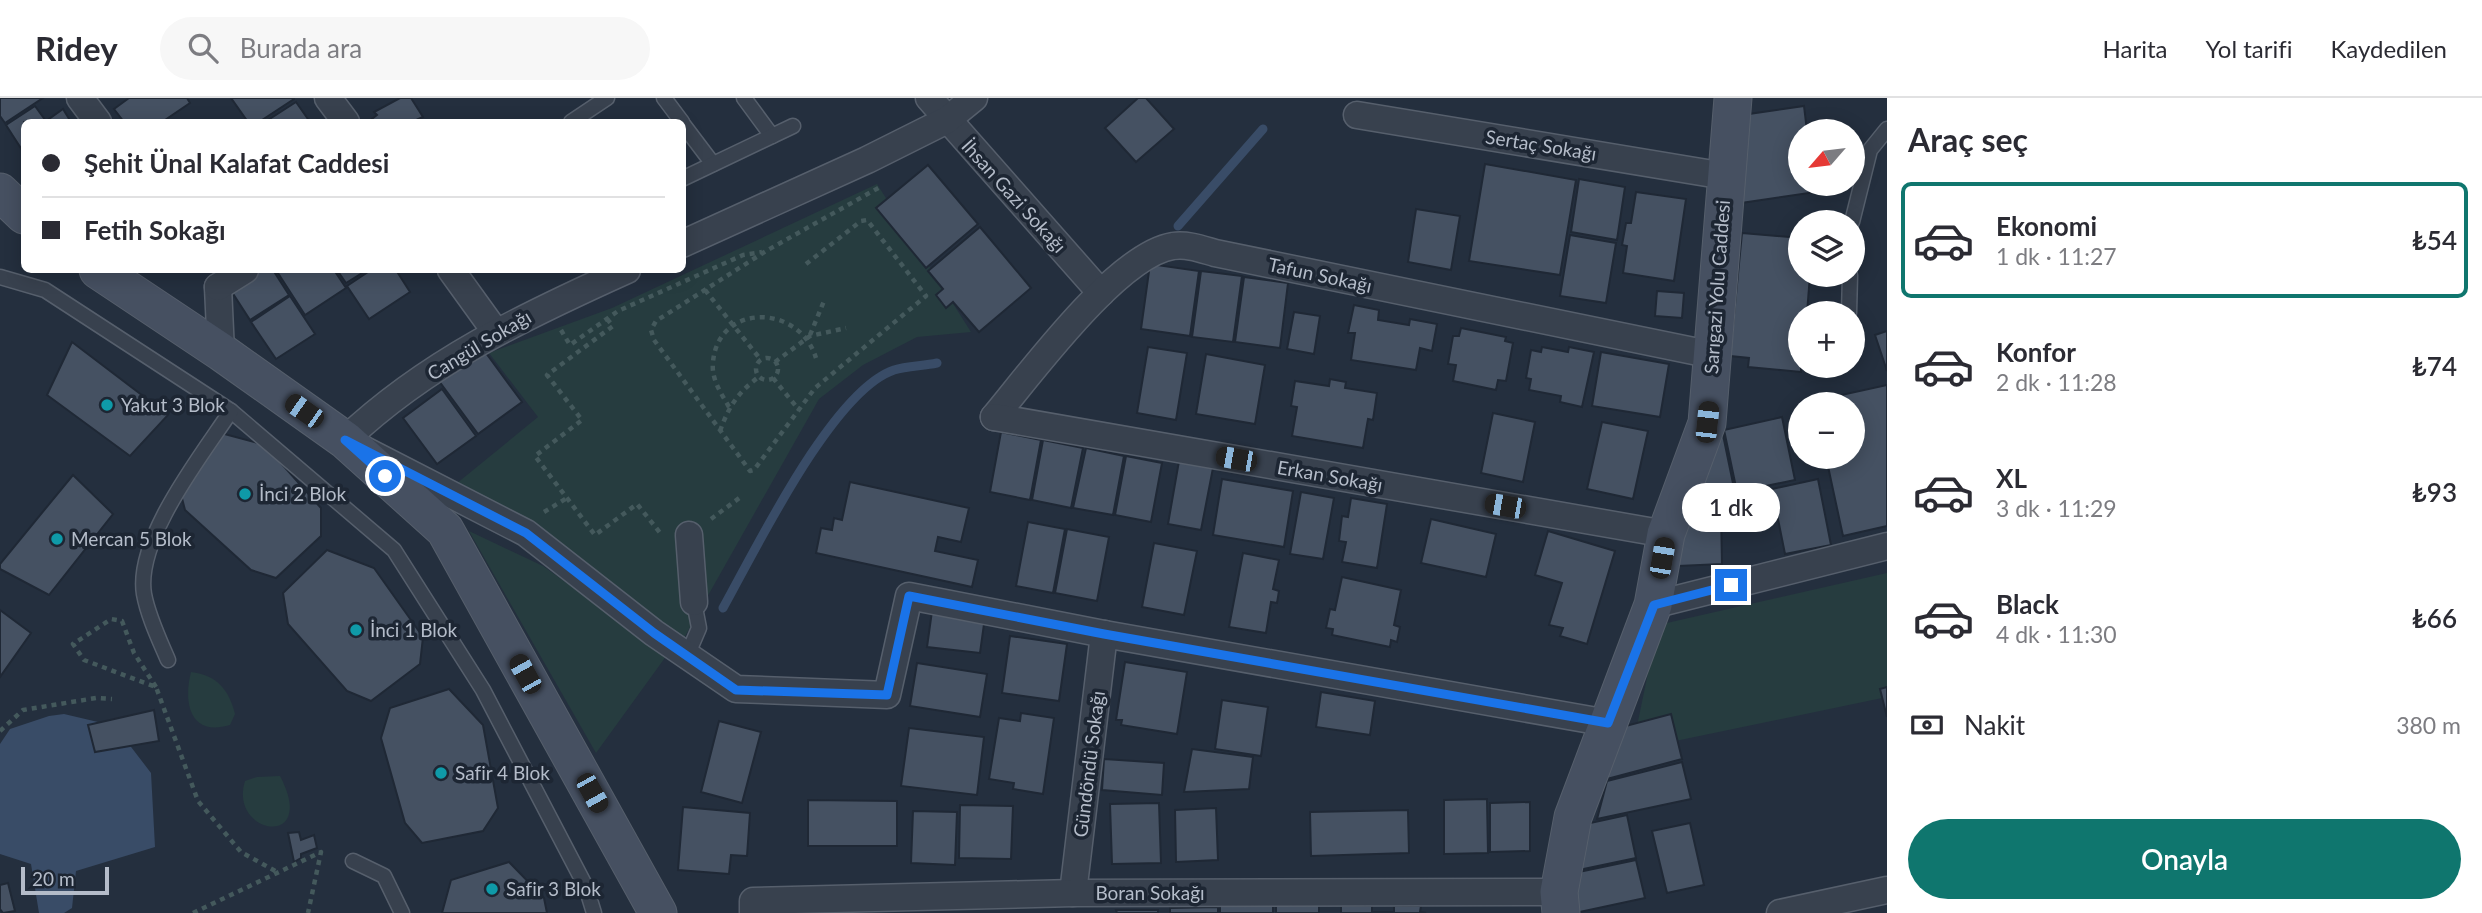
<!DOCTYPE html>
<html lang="tr">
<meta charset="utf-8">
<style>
body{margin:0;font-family:Lato,sans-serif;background:#f7f7f7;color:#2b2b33;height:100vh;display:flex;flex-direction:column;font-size:26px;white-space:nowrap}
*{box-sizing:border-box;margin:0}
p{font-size:23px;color:#7c7c81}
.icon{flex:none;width:38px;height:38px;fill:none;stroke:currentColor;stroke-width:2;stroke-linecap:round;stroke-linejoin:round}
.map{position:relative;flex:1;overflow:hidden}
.side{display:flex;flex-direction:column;background:#fff;width:595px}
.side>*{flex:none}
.guide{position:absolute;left:21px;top:21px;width:665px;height:154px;border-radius:10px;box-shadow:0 4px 18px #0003;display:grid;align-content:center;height:154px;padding:0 21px;background:#fff}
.needle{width:46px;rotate:242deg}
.buttons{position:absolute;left:1788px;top:21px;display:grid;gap:14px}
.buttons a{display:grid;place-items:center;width:77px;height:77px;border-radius:50%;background:#fff;box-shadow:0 4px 18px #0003;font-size:35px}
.scale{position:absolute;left:21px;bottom:18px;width:88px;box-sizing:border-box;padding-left:7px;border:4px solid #b4bcc9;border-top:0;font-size:19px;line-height:24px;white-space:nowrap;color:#b4bcc9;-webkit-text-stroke:5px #1d2633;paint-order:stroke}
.end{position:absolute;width:32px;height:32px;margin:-16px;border:9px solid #1a73e8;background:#fff;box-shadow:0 0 0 4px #fff}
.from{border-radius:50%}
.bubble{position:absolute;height:49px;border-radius:24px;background:#fff;box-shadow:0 4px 18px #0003;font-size:23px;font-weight:600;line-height:49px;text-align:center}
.car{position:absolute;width:21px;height:42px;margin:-21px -10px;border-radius:9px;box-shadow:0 0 5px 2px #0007;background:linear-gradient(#222 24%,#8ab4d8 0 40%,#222 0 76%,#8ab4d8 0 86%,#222 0)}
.guide b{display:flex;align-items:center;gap:24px;height:66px;font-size:26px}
.guide b+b{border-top:2px solid #e1e1e2}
.guide i{width:18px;height:18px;background:#2b2b33}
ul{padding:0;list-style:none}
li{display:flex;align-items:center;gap:21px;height:116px;margin:0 14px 10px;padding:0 7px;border:4px solid transparent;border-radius:10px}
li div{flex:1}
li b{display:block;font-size:26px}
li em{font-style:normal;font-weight:600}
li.current{border-color:#0f766e}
li>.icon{width:63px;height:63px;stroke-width:1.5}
h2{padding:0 21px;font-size:32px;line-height:84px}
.pay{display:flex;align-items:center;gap:18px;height:77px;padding:0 21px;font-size:26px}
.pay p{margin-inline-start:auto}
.primary-button{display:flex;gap:14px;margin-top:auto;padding:14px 21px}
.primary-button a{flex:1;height:80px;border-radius:42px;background:#0f766e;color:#fff;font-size:28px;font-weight:600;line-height:80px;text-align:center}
header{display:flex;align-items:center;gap:42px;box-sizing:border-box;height:98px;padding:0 35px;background:#fff;border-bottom:2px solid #e1e1e2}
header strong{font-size:33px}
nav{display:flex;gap:38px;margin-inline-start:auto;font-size:24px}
.search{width:490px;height:63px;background:#f7f7f7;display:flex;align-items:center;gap:18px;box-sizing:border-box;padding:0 24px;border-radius:38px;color:#7c7c81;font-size:26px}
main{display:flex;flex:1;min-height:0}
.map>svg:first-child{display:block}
.green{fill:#263c3f}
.water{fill:#394c67}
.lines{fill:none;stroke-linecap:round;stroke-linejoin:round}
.stream{stroke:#394c67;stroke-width:9}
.building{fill:#455162;stroke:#1f2835;stroke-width:2}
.lane-casing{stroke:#565f6c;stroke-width:17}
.street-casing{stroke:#565f6c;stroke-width:29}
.secondary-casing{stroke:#565f6c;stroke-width:39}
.path{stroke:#44595c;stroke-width:4.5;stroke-dasharray:5 5;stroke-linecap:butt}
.lane{stroke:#38414e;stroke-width:14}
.street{stroke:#38414e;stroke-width:26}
.secondary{stroke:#465061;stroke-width:37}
.route{stroke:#1a73e8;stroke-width:9}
.culture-dot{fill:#0f9aa8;stroke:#1d2633;stroke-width:2.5}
.labels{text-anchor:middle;stroke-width:7;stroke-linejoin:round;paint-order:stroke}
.street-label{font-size:19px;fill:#b4bcc9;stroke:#1d2633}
.poi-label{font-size:19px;fill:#b4bcc9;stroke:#1d2633;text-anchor:start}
</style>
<header>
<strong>Ridey</strong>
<div class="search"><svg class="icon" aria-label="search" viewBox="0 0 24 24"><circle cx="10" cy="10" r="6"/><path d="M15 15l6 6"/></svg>Burada ara</div>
<nav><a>Harita</a><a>Yol tarifi</a><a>Kaydedilen</a></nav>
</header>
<main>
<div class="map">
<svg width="1887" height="815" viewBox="0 0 1887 815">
<rect width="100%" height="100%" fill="#242f3e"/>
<g class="green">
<path d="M877 86 971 234 917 239 863 267 819 301 684 540 456 386 538 319 489 255 612 210Z"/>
<path d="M469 433 543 468 667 557 596 655Z"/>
<path d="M1887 475V599L1632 652 1658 527Z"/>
<path d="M191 574C217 577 229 592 235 616L230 627C190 639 183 605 191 574Z"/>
<path d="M280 678C319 752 228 737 245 683L257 679Z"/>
</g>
<path class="water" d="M64 616 115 628 151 675 155 749 76 773 72 810 64 815H39L31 766 0 756V646L10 631 49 618Z"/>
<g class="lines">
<g class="stream">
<path d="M1178 128 1263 31"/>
<path d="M723 510C755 453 832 293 894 272 907 268 923 268 937 265"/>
</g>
</g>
<g class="building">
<path d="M0 0H43L5 25 0 18Z"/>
<path d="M129 0H187L190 5 162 24H124L114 11Z"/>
<path d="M231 0H294V1L259 24H248Z"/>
<path d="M400 0H411L423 19 418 21 421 24H368L377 17 374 14Z"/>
<path d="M1138 0H1146L1174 31 1136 64 1105 30Z"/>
<path d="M296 4 310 24H265Z"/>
<path d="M35 8 46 23 63 11 71 24H24V55L6 27Z"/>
<path d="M1804 8 1807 33H1801V86H1815L1816 94 1741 105 1749 16Z"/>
<path d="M1485 66 1576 82 1560 177 1469 163Z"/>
<path d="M928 67 978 126 926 170 876 110Z"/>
<path d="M1579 81 1625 89 1617 142 1571 134Z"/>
<path d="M1636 94 1686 101 1674 183 1623 175 1627 148 1622 147 1626 125H1631Z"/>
<path d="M1416 111 1460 118 1451 172 1408 164Z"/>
<path d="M980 129 1031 190 979 234 953 204 946 210 936 197 943 191 928 173Z"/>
<path d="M1742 135 1801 140V177H1810L1807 215H1801V274L1748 269 1749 260 1730 258Z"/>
<path d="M1570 137 1616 145 1606 205 1560 198Z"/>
<path d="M1150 166 1199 173 1190 238 1141 231Z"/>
<path d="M260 172H273L289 197 250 222 230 191Z"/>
<path d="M276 172H334L346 190 305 217Z"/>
<path d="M337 172H367L346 185Z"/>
<path d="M371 172H396L410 194 369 221 347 188Z"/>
<path d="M1201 173 1242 178 1233 244 1192 239Z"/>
<path d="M1244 179 1288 185 1280 250 1235 244Z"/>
<path d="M1657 193 1684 195 1682 220 1655 218Z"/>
<path d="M290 198 315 236 276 261 251 224Z"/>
<path d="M1354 207 1379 212 1378 222 1409 227 1410 221 1437 226 1432 253 1420 250 1416 272 1351 262 1355 235H1348Z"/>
<path d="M1294 214 1320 218 1314 256 1287 251Z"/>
<path d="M1461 230 1506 239 1505 243 1513 245 1506 283 1498 282 1496 292 1453 283 1456 267 1448 266 1453 238H1459Z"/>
<path d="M1887 233V273L1875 237Z"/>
<path d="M72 244 168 317 130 358 47 297Z"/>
<path d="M1148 249 1187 255 1176 322 1137 315Z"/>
<path d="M1542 249 1568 254 1569 249 1594 254 1582 309 1560 304 1561 298 1529 292 1531 281 1526 280 1531 252 1541 254Z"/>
<path d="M483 251 522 304 478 336 439 283Z"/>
<path d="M1601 254 1669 266 1660 319 1592 308Z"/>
<path d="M1206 256 1265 267 1255 326 1196 316Z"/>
<path d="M1330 281 1346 284 1345 290 1377 295 1373 322 1368 321 1363 350 1292 338 1297 309 1291 308 1295 283 1329 288Z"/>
<path d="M1887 287V428L1843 438 1826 359H1853V306H1814V303Z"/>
<path d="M442 291 476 338 437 366 403 320Z"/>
<path d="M1493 315 1535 324 1523 384 1481 375Z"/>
<path d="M1782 319 1795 382 1737 394 1724 332Z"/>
<path d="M1602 324 1648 333 1633 401 1587 391Z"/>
<path d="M1722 332 1735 395 1687 404Z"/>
<path d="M217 334 265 347 321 410V438L276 480 251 472 185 412 177 381Z"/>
<path d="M1001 334 1041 342 1030 402 990 394Z"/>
<path d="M1043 342 1083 350 1071 410 1032 402Z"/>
<path d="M1086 350 1124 358 1113 417 1073 410Z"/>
<path d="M1126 358 1162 365 1151 424 1115 417Z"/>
<path d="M1179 363 1213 370 1201 432 1168 426Z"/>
<path d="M73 377 113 416 49 497 0 471V466Z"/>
<path d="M1222 381 1293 393 1284 449 1213 437Z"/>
<path d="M1818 381 1831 447 1785 456 1772 391Z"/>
<path d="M850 384 969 410 961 444 938 439 935 453 978 462 972 489 816 455 821 430 832 432 834 420 842 422Z"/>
<path d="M1301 394 1334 400 1323 461 1290 456Z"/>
<path d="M1351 400 1387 406 1377 470 1342 464 1346 444 1339 443 1342 418 1348 419Z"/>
<path d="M1721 413 1722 466 1678 468 1677 414Z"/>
<path d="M1431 421 1496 436 1486 479 1421 465Z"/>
<path d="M1028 424 1065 431 1053 495 1016 488Z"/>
<path d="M1067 431 1109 439 1097 503 1055 495Z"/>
<path d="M1548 433 1615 453 1587 546 1560 538 1563 530 1549 527 1562 485 1535 477Z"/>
<path d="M1154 445 1197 453 1184 517 1142 509Z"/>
<path d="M327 452 374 470 423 539 420 566 371 603 347 593 288 526 283 495Z"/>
<path d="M1243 455 1279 462 1273 491 1279 493 1277 505 1271 504 1266 535 1229 529Z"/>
<path d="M1342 479 1401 492 1394 527 1400 529 1397 544 1391 542 1390 549 1332 537 1333 531 1326 530 1330 511 1335 512Z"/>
<path d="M0 512 31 535 0 579Z"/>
<path d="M932 513 985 519 980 555 927 549Z"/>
<path d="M1010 538 1067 546 1059 603 1002 595Z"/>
<path d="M1125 564 1187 574 1177 636 1121 627 1122 622H1116Z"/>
<path d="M917 565 987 576 980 619 910 608Z"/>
<path d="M1887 589V619L1880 591Z"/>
<path d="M449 591 483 627 498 710 483 733 422 745 405 725 381 640 390 610Z"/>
<path d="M1321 594 1375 603 1370 637 1316 629Z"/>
<path d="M1222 602 1268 609 1261 658 1215 651Z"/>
<path d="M154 612 159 643 95 654 88 627Z"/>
<path d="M1021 615 1054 620 1043 696 1013 691 1014 685 989 681 999 620 1020 623Z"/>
<path d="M1671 616 1682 661 1607 681 1618 630Z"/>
<path d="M719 623 761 634 742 705 701 694Z"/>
<path d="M909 630 984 639 977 697 901 688Z"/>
<path d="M1192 651 1253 659 1249 691 1184 694Z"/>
<path d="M1104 661 1164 665 1162 697 1102 692Z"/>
<path d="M1682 664 1691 701 1597 721 1607 683Z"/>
<path d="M1487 701 1488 755 1444 756V702Z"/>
<path d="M808 702 897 703V748H808Z"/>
<path d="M1530 704V753L1490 754V705Z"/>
<path d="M1159 705 1161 765 1112 766 1110 706Z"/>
<path d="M960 707 1013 708 1011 761 959 760Z"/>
<path d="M683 709 750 715 747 758 731 757 729 776 678 772Z"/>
<path d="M1216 710 1218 762 1176 764 1175 712Z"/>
<path d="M1408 712 1409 755 1311 758 1310 714Z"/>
<path d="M913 713 957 714 955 767 911 765Z"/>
<path d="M1627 717 1636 760 1574 773 1581 727Z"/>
<path d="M1690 725 1704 787 1667 795 1652 733Z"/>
<path d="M299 734 301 742 314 737 317 750 301 756V760L294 764 288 735Z"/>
<path d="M1636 762 1645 800 1575 815 1574 775Z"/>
<path d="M509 764 544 800 547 815H442L451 782Z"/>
<path d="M8 785 15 813 3 815 0 811V787Z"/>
<path d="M1319 796V815H1276V797Z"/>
<path d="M1273 803V815H1220V804Z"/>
<path d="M1341 808H1372V814H1394V808H1421L1420 814 1426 815H1341Z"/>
<path d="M1218 809V815H1170V810Z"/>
<path d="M1116 812H1158V815H1117Z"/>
</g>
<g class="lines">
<defs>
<g id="lane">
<path d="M664 0 682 24"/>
<path d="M744 0 772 38"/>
<path d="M571 24 607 0"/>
<path d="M682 25 713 66"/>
<path d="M682 81 793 28"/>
<path d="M1852 124 1870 52 1887 31"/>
<path d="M0 179 45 192 231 313 394 452 483 592 586 789 594 815"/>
<path d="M1849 215 1850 177"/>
<path d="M687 558 699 530 694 504"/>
<path d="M168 562C159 541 148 518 144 496 135 441 202 357 231 313"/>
<path d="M353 763 384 778 402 815"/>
</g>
<g id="street">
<path d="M80 0 98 24"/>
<path d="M328 0 346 24"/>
<path d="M929 0 1101 195"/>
<path d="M1357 17 1725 78"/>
<path d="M682 146 867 62 947 22 974 0"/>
<path d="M451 172 495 233"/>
<path d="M627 172C525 218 427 264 345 342L526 435 654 535 736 591 887 597 909 498 1104 536 1608 625"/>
<path d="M218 189 221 254"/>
<path d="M218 189 245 172"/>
<path d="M994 319C1031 275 1117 157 1173 148 1188 146 1201 151 1215 155L1713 257"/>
<path d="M994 319 1666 436"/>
<path d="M689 437 694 504"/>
<path d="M1653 507 1887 448"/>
<path d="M1073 795 1104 536"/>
<path d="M753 815V803L1073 795 1559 794"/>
<path d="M1780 815 1887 792"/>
</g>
<g id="secondary">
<path d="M0 94 24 117"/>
<path d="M98 172 221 254 345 342 445 432 658 815"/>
<path d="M1561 815 1559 794 1573 719 1653 507 1666 436 1707 325 1733 0"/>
</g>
</defs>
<use href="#lane" class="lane-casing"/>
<use href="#street" class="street-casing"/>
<use href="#secondary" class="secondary-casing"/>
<g class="path">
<path d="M806 166 861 123 867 122 926 198 815 290 754 372 750 373 654 242 651 232 656 223 766 153 880 89"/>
<path d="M705 192 761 262"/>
<path d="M607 221 613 228 547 277 582 322 535 358 595 437 637 406 661 436"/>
<path d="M561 232 570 247 618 213 743 157 762 154"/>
<path d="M810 237 824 203"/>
<circle cx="767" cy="271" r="11"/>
<path d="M775 264 810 238 846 230"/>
<path d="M773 280 799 312"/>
<path d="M729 309C721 295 711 281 713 264 718 205 799 205 816 260"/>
<path d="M720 333C729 308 738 294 760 278"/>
<path d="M544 414 567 400"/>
<path d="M711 421 742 398"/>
<path d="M156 589 134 555 122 523 111 521 73 546 84 562 156 589 198 703 241 754 277 774"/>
<path d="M0 633 23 612 96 600 112 601"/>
<path d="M193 815 321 754 308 815"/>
</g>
<use href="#lane" class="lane"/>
<use href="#street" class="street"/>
<use href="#secondary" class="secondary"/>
</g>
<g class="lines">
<path class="route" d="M385 378 345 342 526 435 654 535 736 592 887 597 909 498 1104 536 1608 625 1654 507 1731 487"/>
</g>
<g class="culture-dot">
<circle cx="107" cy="307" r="7"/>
<circle cx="245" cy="396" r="7"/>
<circle cx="57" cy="441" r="7"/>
<circle cx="356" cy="532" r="7"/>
<circle cx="441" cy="675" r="7"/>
<circle cx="492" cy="791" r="7"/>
</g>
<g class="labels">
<g class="street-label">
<text transform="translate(1541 47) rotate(9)" y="7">Sertaç Sokağı</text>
<text transform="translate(1014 98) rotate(48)" y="7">İhsan Gazi Sokağı</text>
<text transform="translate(1320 177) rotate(12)" y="7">Tafun Sokağı</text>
<text transform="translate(1717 189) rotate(-86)" y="7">Sarıgazi Yolu Caddesi</text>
<text transform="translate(479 247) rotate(-31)" y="7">Cangül Sokağı</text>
<text transform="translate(1330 378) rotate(10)" y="7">Erkan Sokağı</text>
<text transform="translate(1089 666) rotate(-83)" y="7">Gündöndü Sokağı</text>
<text x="1150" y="802">Boran Sokağı</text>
</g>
<g class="poi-label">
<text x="121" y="314">Yakut 3 Blok</text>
<text x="259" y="403">İnci 2 Blok</text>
<text x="71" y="448">Mercan 5 Blok</text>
<text x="370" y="539">İnci 1 Blok</text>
<text x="455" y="682">Safir 4 Blok</text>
<text x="506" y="798">Safir 3 Blok</text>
</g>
</g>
</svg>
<div class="buttons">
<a><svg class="needle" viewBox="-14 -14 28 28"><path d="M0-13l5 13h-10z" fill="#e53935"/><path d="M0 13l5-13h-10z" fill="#7c7c81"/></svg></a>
<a><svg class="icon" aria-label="layers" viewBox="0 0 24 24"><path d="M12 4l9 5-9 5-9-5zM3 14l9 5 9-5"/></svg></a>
<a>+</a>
<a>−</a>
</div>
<div class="scale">20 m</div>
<i class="end from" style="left:385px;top:378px"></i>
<i class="end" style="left:1731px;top:487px"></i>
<div class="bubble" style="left:1682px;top:385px;width:98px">1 dk</div>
<i class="car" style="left:304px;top:313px;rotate:305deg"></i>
<i class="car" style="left:1707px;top:324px;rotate:6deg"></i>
<i class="car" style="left:1236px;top:361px;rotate:280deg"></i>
<i class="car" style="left:1505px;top:408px;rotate:280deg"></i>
<i class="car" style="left:1662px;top:460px;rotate:10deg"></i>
<i class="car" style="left:525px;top:576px;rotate:331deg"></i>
<i class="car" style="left:592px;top:695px;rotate:151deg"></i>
<div class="guide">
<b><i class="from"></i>Şehit Ünal Kalafat Caddesi</b>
<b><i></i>Fetih Sokağı</b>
</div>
</div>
<section class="side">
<h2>Araç seç</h2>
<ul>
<li class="current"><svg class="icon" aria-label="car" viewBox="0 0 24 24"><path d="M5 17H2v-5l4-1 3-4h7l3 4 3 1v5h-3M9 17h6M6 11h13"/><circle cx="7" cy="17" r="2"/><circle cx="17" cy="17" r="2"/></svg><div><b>Ekonomi</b><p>1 dk · 11:27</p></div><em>₺54</em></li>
<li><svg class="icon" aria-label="car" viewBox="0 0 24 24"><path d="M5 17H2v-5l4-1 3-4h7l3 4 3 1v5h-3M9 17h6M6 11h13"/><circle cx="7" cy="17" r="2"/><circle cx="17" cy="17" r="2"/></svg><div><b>Konfor</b><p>2 dk · 11:28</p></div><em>₺74</em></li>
<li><svg class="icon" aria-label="car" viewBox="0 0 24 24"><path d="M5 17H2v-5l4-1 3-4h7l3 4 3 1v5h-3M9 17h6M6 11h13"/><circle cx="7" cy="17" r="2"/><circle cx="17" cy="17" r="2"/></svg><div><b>XL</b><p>3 dk · 11:29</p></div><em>₺93</em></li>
<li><svg class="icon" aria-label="car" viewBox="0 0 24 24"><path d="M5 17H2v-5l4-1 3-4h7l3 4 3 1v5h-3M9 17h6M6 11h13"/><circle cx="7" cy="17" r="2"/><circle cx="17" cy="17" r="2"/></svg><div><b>Black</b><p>4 dk · 11:30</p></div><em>₺66</em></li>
</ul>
<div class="pay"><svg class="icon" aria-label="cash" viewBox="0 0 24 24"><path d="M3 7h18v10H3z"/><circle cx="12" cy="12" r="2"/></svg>Nakit<p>380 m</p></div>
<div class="primary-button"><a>Onayla</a></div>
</section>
</main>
